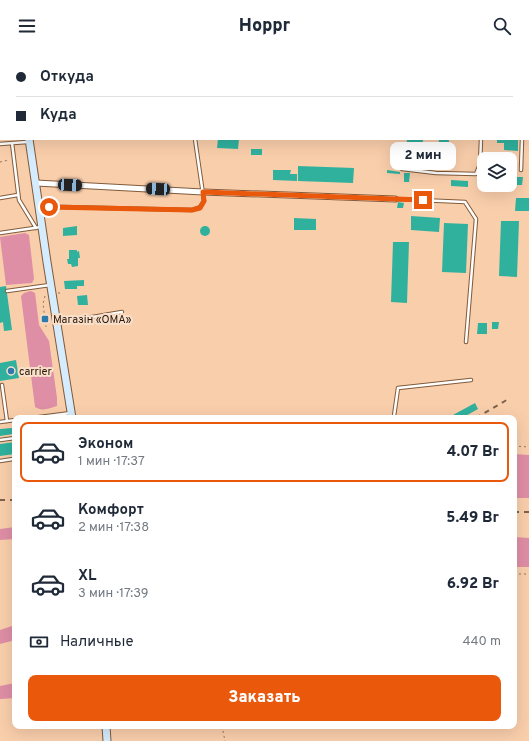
<!DOCTYPE html>
<html lang="ru">
<meta charset="utf-8">
<style>
body{margin:0;font-family:Overpass,sans-serif;background:#f2f2f3;color:#1f2937;height:100vh;display:flex;flex-direction:column;font-size:15px;white-space:nowrap}
*{box-sizing:border-box;margin:0}
p{font-size:13px;color:#747a83}
.icon{flex:none;width:22px;height:22px;fill:none;stroke:currentColor;stroke-width:2;stroke-linecap:round;stroke-linejoin:round}
.map{position:relative;flex:1;overflow:hidden}
.sheet{position:absolute;left:12px;top:363px;width:505px;height:314px;display:flex;flex-direction:column;background:#fff;border-radius:8px;box-shadow:0 4px 16px #0002}
.sheet>*{flex:none}
.banner{position:absolute;left:0px;top:0px;width:529px;height:88px;box-shadow:0 4px 16px #0002;display:grid;align-content:center;height:88px;padding:0 16px;background:#fff}
.buttons{position:absolute;left:477px;top:100px;display:grid;gap:8px}
.buttons a{display:grid;place-items:center;width:40px;height:40px;border-radius:8px;background:#fff;box-shadow:0 4px 16px #0002;font-size:20px}
.end{position:absolute;width:18px;height:18px;margin:-9px;border:5px solid #ea580c;background:#fff;box-shadow:0 0 0 2px #fff}
.from{border-radius:50%}
.bubble{position:absolute;height:28px;border-radius:8px;background:#fff;box-shadow:0 4px 16px #0002;font-size:13px;font-weight:800;line-height:28px;text-align:center}
.car{position:absolute;width:12px;height:24px;margin:-12px -6px;border-radius:5px;box-shadow:0 0 3px 1px #0007;background:linear-gradient(#222 24%,#8ab4d8 0 40%,#222 0 76%,#8ab4d8 0 86%,#222 0)}
.banner b{display:flex;align-items:center;gap:14px;height:38px;font-size:15px}
.banner b+b{border-top:1px solid #e0e1e3}
.banner i{width:10px;height:10px;background:#1f2937}
ul{padding:7px 0 0;list-style:none}
li{display:flex;align-items:center;gap:12px;height:60px;margin:0 8px 6px;padding:0 8px;border:2px solid transparent;border-radius:8px}
li div{flex:1}
li b{display:block;font-size:15px}
li em{font-style:normal;font-weight:800}
li.active{border-color:#ea580c}
li>.icon{width:36px;height:36px;stroke-width:1.5}
.pay{display:flex;align-items:center;gap:10px;height:44px;padding:0 16px;font-size:15px}
.pay p{margin-inline-start:auto}
.button{display:flex;gap:8px;margin-top:auto;padding:8px 16px}
.button a{flex:1;height:46px;border-radius:8px;background:#ea580c;color:#fff;font-size:16px;font-weight:800;line-height:46px;text-align:center}
header{display:flex;justify-content:space-between;align-items:center;height:52px;padding:0 16px;background:#fff;font-size:18px;font-weight:800}
.map>svg:first-child{display:block}
.green{fill:#de8ea5}
.building{fill:#30b19e}
.lines{fill:none;stroke-linecap:round;stroke-linejoin:round}
.service-casing{stroke:#805b3b;stroke-width:4.5}
.minor-casing{stroke:#805b3b;stroke-width:7}
.secondary-casing{stroke:#805b3b;stroke-width:9}
.path{stroke:#91745c;stroke-width:1;stroke-dasharray:2 3;stroke-linecap:butt}
.service{stroke:#fff;stroke-width:2.5}
.minor{stroke:#fff;stroke-width:5}
.secondary{stroke:#d4ecfd;stroke-width:7}
.rail{stroke:#7d624c;stroke-width:2;stroke-dasharray:5 5;stroke-linecap:butt}
.route{stroke:#ea580c;stroke-width:5}
.poi-dot{fill:#2d7bad;stroke:#fadfca;stroke-width:1.5}
.labels{text-anchor:middle;stroke-width:4;stroke-linejoin:round;paint-order:stroke}
.poi-label{font-size:11px;fill:#27180a;stroke:#fadfca;text-anchor:start}
</style>
<header><svg class="icon" aria-label="menu" viewBox="0 0 24 24"><path d="M4 6h16M4 12h16M4 18h16"/></svg>Hoppr<svg class="icon" aria-label="search" viewBox="0 0 24 24"><circle cx="10" cy="10" r="6"/><path d="M15 15l6 6"/></svg></header>
<div class="map">
<svg width="529" height="689" viewBox="0 0 529 689">
<rect width="100%" height="100%" fill="#f9ceab"/>
<g class="green">
<path d="M25 181 29 183 34 227 32 231 6 233 0 185Z"/>
<path d="M31 239 35 241 39 273 49 289 57 346V354C50 356 42 360 35 355L21 244 24 241Z"/>
<path d="M514 402 529 403V446H514Z"/>
<path d="M15 475V487L0 488V477Z"/>
<path d="M514 485 529 486V515H514Z"/>
<path d="M15 573V588L0 592V578Z"/>
<path d="M15 631V646L0 647V634Z"/>
</g>
<g class="building">
<path d="M218 87H239L238 97 217 96Z"/>
<path d="M407 87H423L422 111H406Z"/>
<path d="M439 87H449L448 104 438 103Z"/>
<path d="M497 87H518V99L504 98V91H497Z"/>
<rect x="251" y="97" width="11" height="6"/>
<path d="M298 114 354 116 353 131 298 129Z"/>
<path d="M273 118H291L290 122H297V129L273 128Z"/>
<path d="M387 118 400 120V122L387 121Z"/>
<path d="M404 121H410L409 130H404Z"/>
<path d="M479 125H484V134H478Z"/>
<path d="M510 125H523L522 133H510Z"/>
<path d="M451 128 468 129V135L451 134Z"/>
<path d="M516 146H529V159H515Z"/>
<path d="M398 150 404 151 403 156H397Z"/>
<path d="M411 164 440 166 439 180 411 178Z"/>
<path d="M294 166 316 167V178H294Z"/>
<path d="M501 169H519L517 225 499 224Z"/>
<path d="M444 171 468 172 466 221 442 220Z"/>
<path d="M77 174V183L63 184V176Z"/>
<circle cx="205" cy="179" r="5"/>
<path d="M393 190H409L407 251 391 250Z"/>
<path d="M69 198H77V200L79 199 80 206H78V214L72 215 71 212H68L67 207H69Z"/>
<path d="M84 228V234H77V237H65L64 229Z"/>
<path d="M6 234 12 278 4 279 3 270 0 271V235Z"/>
<path d="M87 243 88 253H78L77 244Z"/>
<path d="M492 270H499L498 277H492Z"/>
<path d="M478 271H487V282H477Z"/>
<path d="M16 308 19 326 0 329V311Z"/>
<path d="M475 351 478 357 462 366H455L453 363Z"/>
<path d="M12 376 13 382 0 384V377Z"/>
<path d="M15 390V402L0 404V392Z"/>
</g>
<g class="lines">
<defs>
<g id="service">
<path d="M523 0V1"/>
<path d="M130 1V0"/>
<path d="M207 1V0"/>
<path d="M235 1V0"/>
<path d="M298 1V0"/>
<path d="M405 1V0"/>
<path d="M485 1V0"/>
<path d="M528 1H529"/>
<path d="M528 37H529"/>
<path d="M528 58H529"/>
<path d="M12 91 19 148 36 176"/>
<path d="M0 92 27 90"/>
<path d="M402 117 436 121 476 122 480 112 481 87"/>
<path d="M521 118 522 87"/>
<path d="M0 146 18 143"/>
<path d="M396 147 465 150 476 167 466 290"/>
<path d="M39 155H64L192 158 200 155 204 149 195 87"/>
<path d="M0 181 41 175"/>
<path d="M7 239 50 233"/>
<path d="M57 271 122 260"/>
<path d="M2 333 7 369"/>
<path d="M32 366 71 361"/>
<path d="M393 366 394 364 398 336 471 328"/>
<path d="M0 370 15 368"/>
<path d="M0 388 15 386"/>
<path d="M0 409 13 407 15 405"/>
</g>
<path id="minor" d="M36 131 203 140 395 147"/>
<g id="secondary">
<path d="M17 0V1"/>
<path d="M29 87 47 210 72 366"/>
<path d="M106 674 107 689"/>
</g>
</defs>
<use href="#service" class="service-casing"/>
<use href="#minor" class="minor-casing"/>
<use href="#secondary" class="secondary-casing"/>
<g class="path">
<path d="M0 110 9 108"/>
<path d="M58 241H61"/>
<path d="M45 244 43 252 46 275"/>
<path d="M514 394 529 395"/>
<path d="M514 522H529"/>
<path d="M222 674 225 689"/>
</g>
<use href="#service" class="service"/>
<use href="#minor" class="minor"/>
<use href="#secondary" class="secondary"/>
<g class="rail">
<path d="M476 366 510 346"/>
<path d="M0 448H15"/>
<path d="M514 460H529"/>
</g>
</g>
<g class="lines">
<path class="route" d="M49 155 192 158 200 156 204 149 203 140 423 148"/>
</g>
<g class="poi-dot">
<rect x="41" y="263" width="8" height="8" rx="2"/>
<circle cx="11" cy="319" r="4"/>
</g>
<g class="labels">
<g class="poi-label">
<text x="53" y="271">Магазін «ОМА»</text>
<text x="19" y="323">carrier</text>
</g>
</g>
</svg>
<div class="buttons">
<a><svg class="icon" aria-label="layers" viewBox="0 0 24 24"><path d="M12 4l9 5-9 5-9-5zM3 14l9 5 9-5"/></svg></a>
</div>
<i class="end from" style="left:49px;top:155px"></i>
<i class="end" style="left:423px;top:148px"></i>
<div class="bubble" style="left:390px;top:90px;width:66px">2 мин</div>
<i class="car" style="left:70px;top:133px;rotate:93deg"></i>
<i class="car" style="left:158px;top:137px;rotate:273deg"></i>
<div class="banner">
<b><i class="from"></i>Откуда</b>
<b><i></i>Куда</b>
</div>
<section class="sheet">
<ul>
<li class="active"><svg class="icon" aria-label="car" viewBox="0 0 24 24"><path d="M5 17H2v-5l4-1 3-4h7l3 4 3 1v5h-3M9 17h6M6 11h13"/><circle cx="7" cy="17" r="2"/><circle cx="17" cy="17" r="2"/></svg><div><b>Эконом</b><p>1 мин · 17:37</p></div><em>4.07 Br</em></li>
<li><svg class="icon" aria-label="car" viewBox="0 0 24 24"><path d="M5 17H2v-5l4-1 3-4h7l3 4 3 1v5h-3M9 17h6M6 11h13"/><circle cx="7" cy="17" r="2"/><circle cx="17" cy="17" r="2"/></svg><div><b>Комфорт</b><p>2 мин · 17:38</p></div><em>5.49 Br</em></li>
<li><svg class="icon" aria-label="car" viewBox="0 0 24 24"><path d="M5 17H2v-5l4-1 3-4h7l3 4 3 1v5h-3M9 17h6M6 11h13"/><circle cx="7" cy="17" r="2"/><circle cx="17" cy="17" r="2"/></svg><div><b>XL</b><p>3 мин · 17:39</p></div><em>6.92 Br</em></li>
</ul>
<div class="pay"><svg class="icon" aria-label="cash" viewBox="0 0 24 24"><path d="M3 7h18v10H3z"/><circle cx="12" cy="12" r="2"/></svg>Наличные<p>440 m</p></div>
<div class="button"><a>Заказать</a></div>
</section>
</div>
